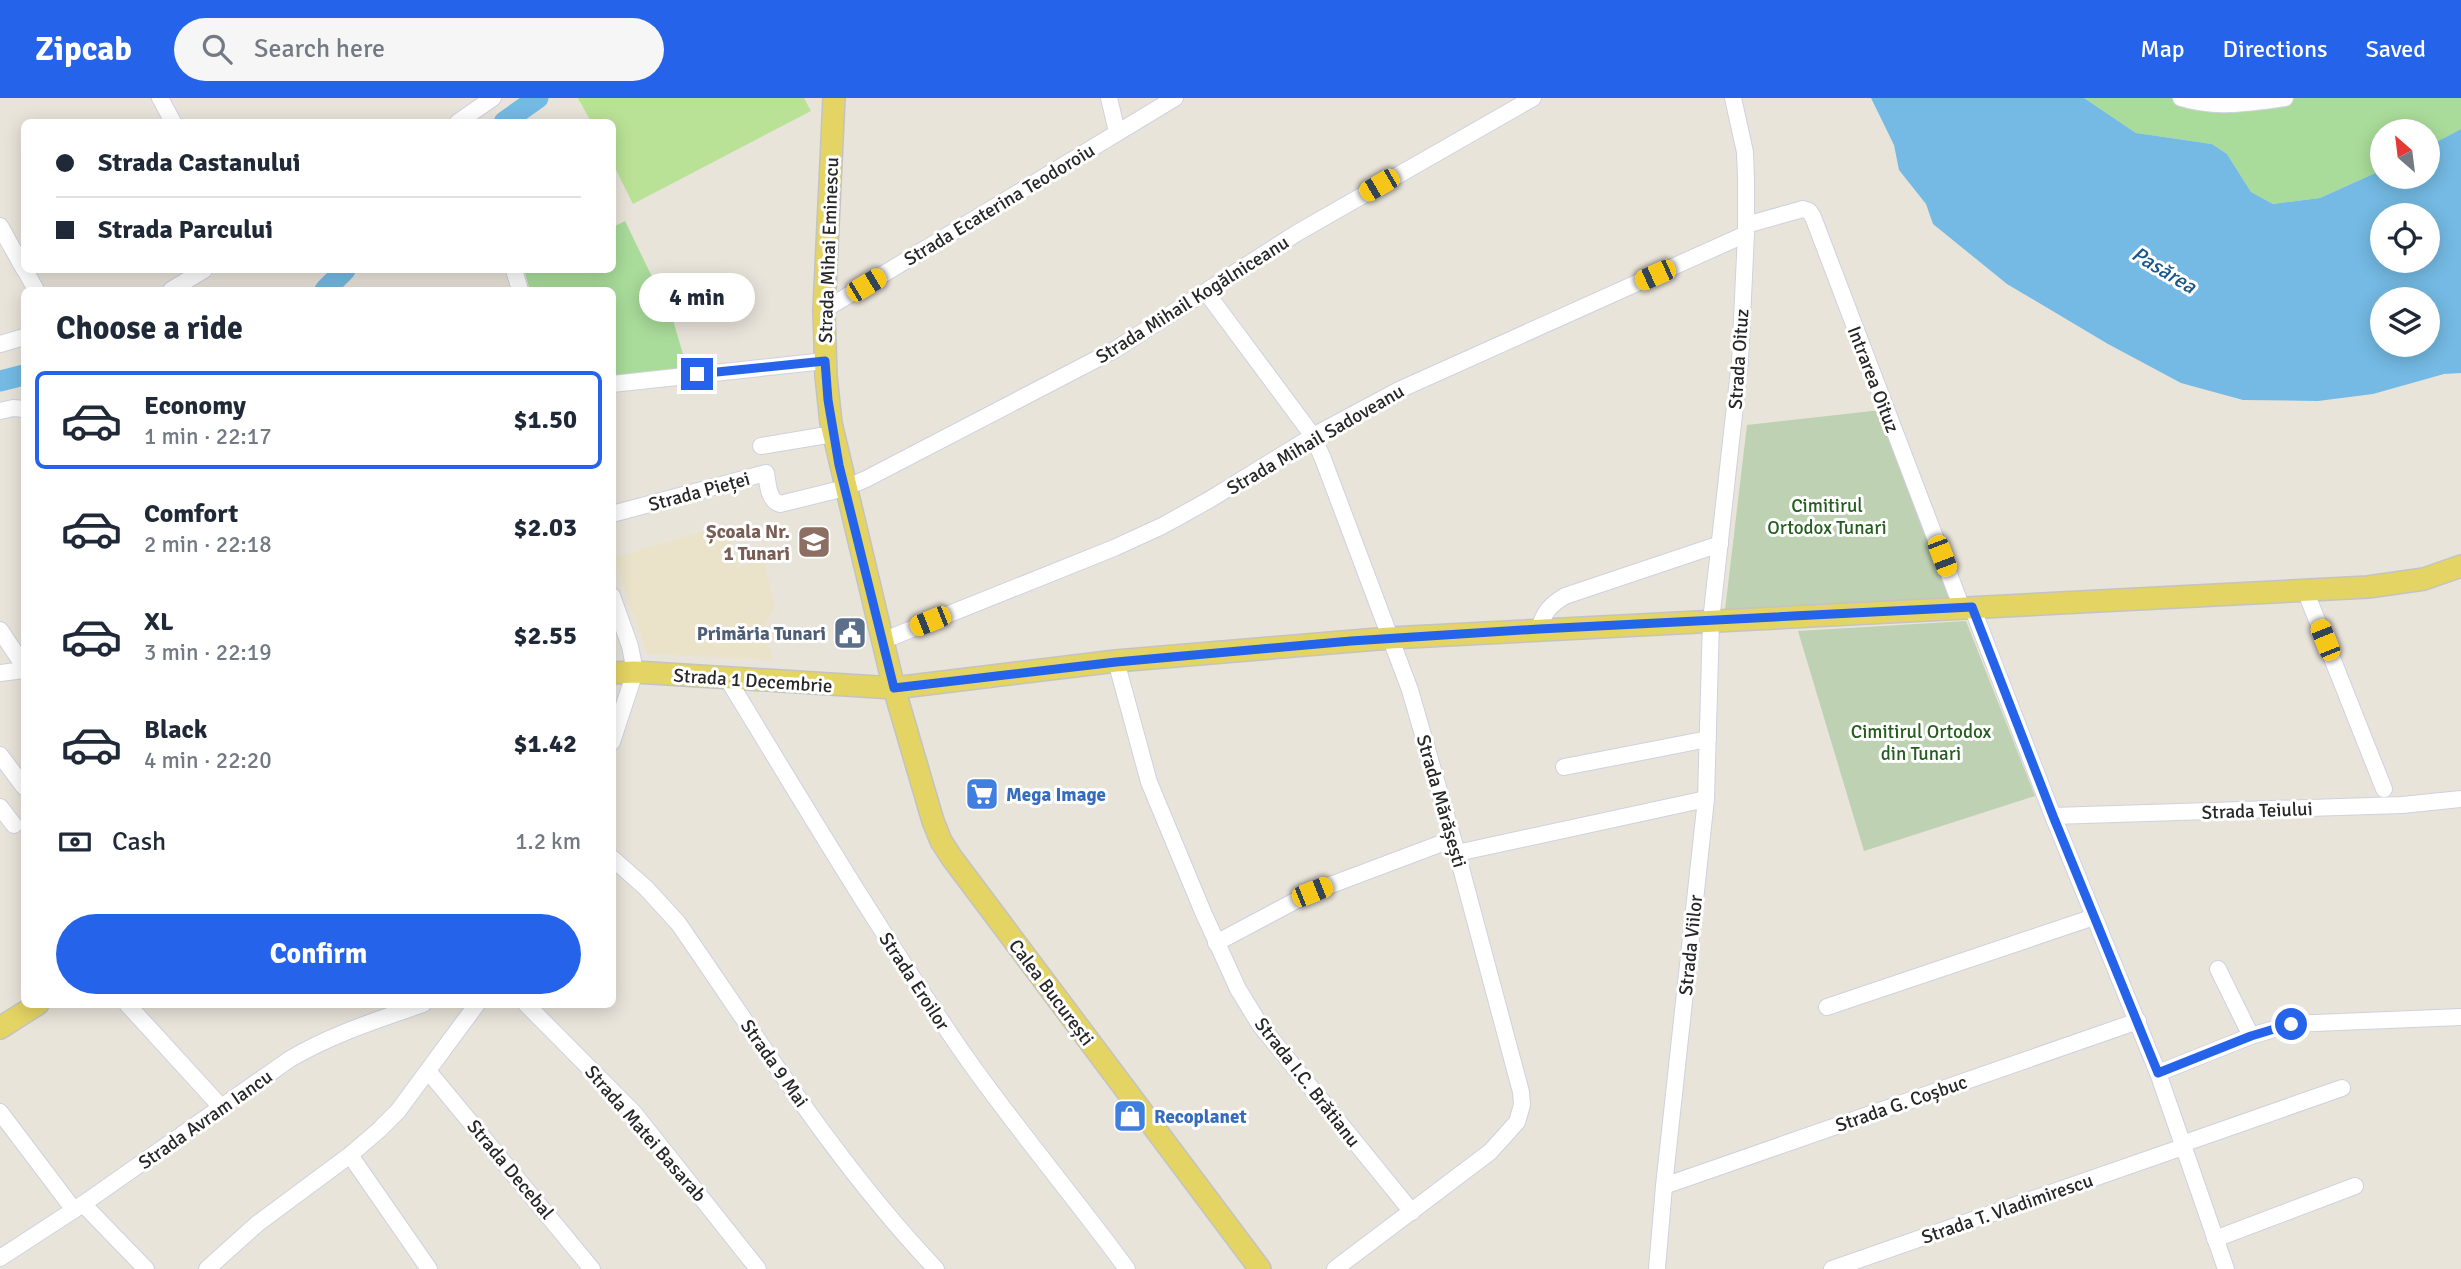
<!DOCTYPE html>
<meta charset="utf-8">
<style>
body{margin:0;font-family:Signika,sans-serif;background:#f6f6f7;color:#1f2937;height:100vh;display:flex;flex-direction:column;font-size:26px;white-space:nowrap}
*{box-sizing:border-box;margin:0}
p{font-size:23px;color:#747a83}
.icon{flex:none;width:38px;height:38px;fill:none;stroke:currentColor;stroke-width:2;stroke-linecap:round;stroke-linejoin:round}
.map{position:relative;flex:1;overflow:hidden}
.side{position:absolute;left:21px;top:189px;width:595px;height:721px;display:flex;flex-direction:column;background:#fff;border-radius:10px;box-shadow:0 4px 18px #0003}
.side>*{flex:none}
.banner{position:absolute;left:21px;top:21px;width:595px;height:154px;border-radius:10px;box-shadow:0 4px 18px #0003;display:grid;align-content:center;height:154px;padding:0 35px;background:#fff}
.needle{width:46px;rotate:332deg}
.tools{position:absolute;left:2370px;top:21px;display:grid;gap:14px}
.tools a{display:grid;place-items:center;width:70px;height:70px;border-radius:50%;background:#fff;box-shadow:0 4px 18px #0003;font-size:35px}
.end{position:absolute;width:32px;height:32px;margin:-16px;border:9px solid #2563eb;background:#fff;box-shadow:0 0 0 4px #fff}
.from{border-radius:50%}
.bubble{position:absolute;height:49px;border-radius:24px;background:#fff;box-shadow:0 4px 18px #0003;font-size:23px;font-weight:700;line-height:49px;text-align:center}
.car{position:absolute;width:21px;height:42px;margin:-21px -10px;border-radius:9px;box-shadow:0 0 5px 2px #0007;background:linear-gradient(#f5c518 24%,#345 0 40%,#f5c518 0 76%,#345 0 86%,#f5c518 0)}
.banner b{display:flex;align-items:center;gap:24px;height:66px;font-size:26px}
.banner b+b{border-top:2px solid #e0e1e3}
.banner i{width:18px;height:18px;background:#1f2937}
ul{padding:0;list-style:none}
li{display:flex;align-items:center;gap:21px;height:98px;margin:0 14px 10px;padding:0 21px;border:4px solid transparent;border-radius:10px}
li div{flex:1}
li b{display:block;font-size:26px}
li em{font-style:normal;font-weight:700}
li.current{border-color:#2563eb}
li>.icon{width:63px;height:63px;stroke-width:1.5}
h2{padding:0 35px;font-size:32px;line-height:84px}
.pay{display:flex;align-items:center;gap:18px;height:77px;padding:0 35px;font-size:26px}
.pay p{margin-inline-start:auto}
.primary-button{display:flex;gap:14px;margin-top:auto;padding:14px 35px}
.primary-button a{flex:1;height:80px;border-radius:42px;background:#2563eb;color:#fff;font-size:28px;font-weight:700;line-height:80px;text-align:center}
header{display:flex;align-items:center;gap:42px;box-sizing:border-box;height:98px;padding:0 35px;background:#2563eb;color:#fff}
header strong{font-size:33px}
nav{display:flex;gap:38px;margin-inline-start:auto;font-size:24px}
.search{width:490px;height:63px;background:#f6f6f7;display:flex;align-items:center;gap:18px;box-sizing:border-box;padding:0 24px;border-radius:38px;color:#747a83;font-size:26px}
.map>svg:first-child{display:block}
.education{fill:#eae3ca}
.green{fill:#a9dc9a}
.cemetery{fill:#bed1b2}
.pitch{fill:#bae296}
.water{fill:#74bae4;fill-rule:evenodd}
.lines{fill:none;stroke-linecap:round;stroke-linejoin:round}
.river{stroke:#74bae4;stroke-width:21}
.minor-casing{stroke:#cfd1df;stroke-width:18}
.major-casing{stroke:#c3c3c3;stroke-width:24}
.minor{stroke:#fff;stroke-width:16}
.major{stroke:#e4d463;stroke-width:21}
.route{stroke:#2563eb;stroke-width:9}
.labels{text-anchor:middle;stroke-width:6;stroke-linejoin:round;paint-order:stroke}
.street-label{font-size:19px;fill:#272727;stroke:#fff}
.park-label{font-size:19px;fill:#255d1e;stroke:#fff}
.education-label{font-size:19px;font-weight:bold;fill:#785e54;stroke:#fff;text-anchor:end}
.service-label{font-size:19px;font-weight:bold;fill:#4e5e75;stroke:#fff;text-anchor:end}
.shop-label{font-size:19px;font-weight:bold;fill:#366cbe;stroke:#fff;text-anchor:start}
.water-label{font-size:21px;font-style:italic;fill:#17578b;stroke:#fff}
</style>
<header>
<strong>Zipcab</strong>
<div class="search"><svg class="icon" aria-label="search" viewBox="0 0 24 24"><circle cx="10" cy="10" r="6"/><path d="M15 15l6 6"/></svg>Search here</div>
<nav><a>Map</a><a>Directions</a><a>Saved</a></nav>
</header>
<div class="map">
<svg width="2461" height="1171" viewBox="0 0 2461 1171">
<rect width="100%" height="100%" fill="#e9e4da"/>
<path class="education" d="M726 426 739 468 764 462 775 508 764 528 773 562 647 556 614 460Z"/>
<g class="green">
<path d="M2084 0H2461V31L2427 49V33H2382V72L2320 100 2273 106 2251 94 2227 56 2212 46 2136 35Z"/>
<path d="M625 123 673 222 687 270 613 280 612 192H530L525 175 531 172H612L613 129Z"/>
</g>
<g class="cemetery">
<path d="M1881 312 1955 501 1725 512 1747 327Z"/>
<path d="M1966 523 2035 698 1864 753 1798 533Z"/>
</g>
<path class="pitch" d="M578 0H804L811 13 633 106 613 66 612 24H591Z"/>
<path class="water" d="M1871 0H2084L2136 35 2212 46 2227 56 2251 94 2273 106 2320 100 2382 72V79H2427V49L2461 31V275L2444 276 2373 296 2318 303 2243 302 2181 285 2108 246 2007 186 1933 126 1926 106 1899 72 1894 47ZM2382 117H2427V163H2382ZM2382 201H2427V247H2382Z"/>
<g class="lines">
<g class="river">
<path d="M504 24 538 0"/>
<path d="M325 192 345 172"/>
<path d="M0 283 24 277"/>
</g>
<defs>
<g id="minor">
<path d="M160 0 173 24"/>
<path d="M1109 0 1117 34"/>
<path d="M2181 0C2215 11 2250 5 2285 0"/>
<path d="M458 24 493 0"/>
<path d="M1746 127 1803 111 1809 113 1813 119 1962 510"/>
<path d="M0 128 24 171"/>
<path d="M25 172 36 192"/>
<path d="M514 172 520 192"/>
<path d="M171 192 204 172"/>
<path d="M1206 194 1313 338 1323 361 1410 592 1457 755 1521 994 1522 1007 1517 1024 1490 1054 1335 1171"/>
<path d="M824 212 1175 0"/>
<path d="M0 246 24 239"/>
<path d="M612 286 825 263"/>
<path d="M0 313 13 310 24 311"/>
<path d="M761 348 833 336"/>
<path d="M612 416 766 375C768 386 768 402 780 406L845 390 866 381 1116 251 1297 135 1533 0"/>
<path d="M2305 492 2384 691"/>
<path d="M612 498 630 548 635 574 612 644"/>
<path d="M1972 509 2053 718 2158 975 2226 1171"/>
<path d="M1539 531C1544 514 1550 507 1565 498L1720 446"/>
<path d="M0 532 24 568"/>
<path d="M882 543 1114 450 1162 428 1209 402 1313 338 1399 292 1746 136"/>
<path d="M1116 563 1149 684 1203 814 1238 891 1260 927 1412 1114"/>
<path d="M0 575 24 572"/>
<path d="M727 580C803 705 878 831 961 952 1013 1027 1073 1097 1127 1171"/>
<path d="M0 657 24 689"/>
<path d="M1564 669 1708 641"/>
<path d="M0 709 14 727"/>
<path d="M2053 718 2402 707 2461 701"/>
<path d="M1457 755 1706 701"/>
<path d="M612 760 646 790 678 825C760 943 837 1067 936 1171"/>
<path d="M1216 845 1312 794 1453 741"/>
<path d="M2218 871 2251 938"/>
<path d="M127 906 222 1010"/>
<path d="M526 906 634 1015 758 1171"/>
<path d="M1827 909 2094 819"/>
<path d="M428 973 592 1171"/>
<path d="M2158 975 2251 938 2291 926 2461 919"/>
<path d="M0 1014 74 1112"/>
<path d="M2182 1046 2342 990"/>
<path d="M350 1057 429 1171"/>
<path d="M1664 1088 2138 923"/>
<path d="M83 1106 146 1171"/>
<path d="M2215 1141 2355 1088"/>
<path d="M0 1160 83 1106 290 961C332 936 378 922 423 906"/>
<path d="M207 1171 257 1126 350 1057 379 1032 398 1013 477 906"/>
<path d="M1657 1171 1664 1088 1706 701 1711 523 1740 263 1746 136V80L1745 54 1733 0"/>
<path d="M1832 1171 2183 1049"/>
</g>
<g id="major">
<path d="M834 0 824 212 826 278 831 325 894 590 933 723 941 743 952 760 1260 1171"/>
<path d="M612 575 635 574 894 590 1116 563 1390 540 2368 489 2424 481 2461 468"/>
<path d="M0 930 38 906"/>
</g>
</defs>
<use href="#minor" class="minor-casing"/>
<use href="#major" class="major-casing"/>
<use href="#minor" class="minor"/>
<use href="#major" class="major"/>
</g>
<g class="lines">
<path class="route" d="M697 276 825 263 828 302 839 367 894 590 1116 564 1351 543 1539 531 1972 509 2053 718 2158 975 2251 938 2291 926"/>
</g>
<defs>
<symbol id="school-square" viewBox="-11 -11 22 22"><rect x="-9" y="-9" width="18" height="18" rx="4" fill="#8d6e63" stroke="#fff"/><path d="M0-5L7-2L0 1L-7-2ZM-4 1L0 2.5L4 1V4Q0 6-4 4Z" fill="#fff"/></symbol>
<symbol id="civic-square" viewBox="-11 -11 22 22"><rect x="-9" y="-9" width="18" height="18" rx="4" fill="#5c6f8a" stroke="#fff"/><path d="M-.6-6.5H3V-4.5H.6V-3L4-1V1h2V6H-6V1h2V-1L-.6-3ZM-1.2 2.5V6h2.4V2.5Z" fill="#fff"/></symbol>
<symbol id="supermarket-square" viewBox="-11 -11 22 22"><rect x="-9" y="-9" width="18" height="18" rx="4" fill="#3f7fe0" stroke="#fff"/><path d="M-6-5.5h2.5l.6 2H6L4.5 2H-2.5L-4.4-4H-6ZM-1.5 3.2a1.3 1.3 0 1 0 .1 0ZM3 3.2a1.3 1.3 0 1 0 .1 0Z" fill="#fff"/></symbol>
<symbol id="shop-square" viewBox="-11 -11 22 22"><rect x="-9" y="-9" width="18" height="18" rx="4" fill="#3f7fe0" stroke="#fff"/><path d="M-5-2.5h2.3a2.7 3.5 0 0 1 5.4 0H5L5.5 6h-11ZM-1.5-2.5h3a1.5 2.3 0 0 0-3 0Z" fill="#fff"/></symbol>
</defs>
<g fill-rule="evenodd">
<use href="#school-square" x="795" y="425" width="38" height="38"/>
<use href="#civic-square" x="831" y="516" width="38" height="38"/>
<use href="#supermarket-square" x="963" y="677" width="38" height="38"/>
<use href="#shop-square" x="1111" y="999" width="38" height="38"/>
</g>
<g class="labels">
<g class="street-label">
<text transform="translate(999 106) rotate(-31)" y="7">Strada Ecaterina Teodoroiu</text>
<text transform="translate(828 152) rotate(-88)" y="7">Strada Mihai Eminescu</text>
<text transform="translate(1192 201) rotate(-32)" y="7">Strada Mihail Kogălniceanu</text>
<text transform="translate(1738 261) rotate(-86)" y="7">Strada Oituz</text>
<text transform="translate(1874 281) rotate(69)" y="7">Intrarea Oituz</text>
<text transform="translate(1315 341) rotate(-30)" y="7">Strada Mihail Sadoveanu</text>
<text transform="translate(699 393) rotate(-15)" y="7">Strada Pieței</text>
<text transform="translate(753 582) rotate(4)" y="7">Strada 1 Decembrie</text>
<text transform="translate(1442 703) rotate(74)" y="7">Strada Mărășești</text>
<text transform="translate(2257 712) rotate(-2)" y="7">Strada Teiului</text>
<text transform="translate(1690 847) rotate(-84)" y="7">Strada Viilor</text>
<text transform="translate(915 883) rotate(57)" y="7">Strada Eroilor</text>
<text transform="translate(1052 894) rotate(53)" y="7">Calea București</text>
<text transform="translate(775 965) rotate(55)" y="7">Strada 9 Mai</text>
<text transform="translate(1308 984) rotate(52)" y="7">Strada I.C. Brătianu</text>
<text transform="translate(1901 1005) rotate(-19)" y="7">Strada G. Coșbuc</text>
<text transform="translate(205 1021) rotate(-35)" y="7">Strada Avram Iancu</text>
<text transform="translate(646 1035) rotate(49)" y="7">Strada Matei Basarab</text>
<text transform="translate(511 1071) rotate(50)" y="7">Strada Decebal</text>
<text transform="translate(2007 1110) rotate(-19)" y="7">Strada T. Vladimirescu</text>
</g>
<g class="park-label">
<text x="1827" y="414">Cimitirul<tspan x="1827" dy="22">Ortodox Tunari</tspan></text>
<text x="1921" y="640">Cimitirul Ortodox<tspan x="1921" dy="22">din Tunari</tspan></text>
</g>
<g class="education-label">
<text x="790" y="440">Școala Nr.<tspan x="790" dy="22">1 Tunari</tspan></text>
</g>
<g class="service-label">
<text x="826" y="542">Primăria Tunari</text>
</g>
<g class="shop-label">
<text x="1006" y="703">Mega Image</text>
<text x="1154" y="1025">Recoplanet</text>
</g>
<g class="water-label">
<text transform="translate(2164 172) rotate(31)" y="7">Pasărea</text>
</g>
</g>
</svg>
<div class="tools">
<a><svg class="needle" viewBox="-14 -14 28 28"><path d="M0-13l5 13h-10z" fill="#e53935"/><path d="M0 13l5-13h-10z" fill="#747a83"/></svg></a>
<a><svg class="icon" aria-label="locate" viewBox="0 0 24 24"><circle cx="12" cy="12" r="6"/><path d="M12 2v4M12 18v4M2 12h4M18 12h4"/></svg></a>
<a><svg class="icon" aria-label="layers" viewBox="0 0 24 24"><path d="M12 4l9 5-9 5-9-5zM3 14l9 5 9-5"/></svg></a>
</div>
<i class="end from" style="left:2291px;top:926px"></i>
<i class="end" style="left:697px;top:276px"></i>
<div class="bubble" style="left:639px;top:175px;width:116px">4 min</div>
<i class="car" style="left:1379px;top:87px;rotate:240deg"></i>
<i class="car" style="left:1655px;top:177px;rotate:246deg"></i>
<i class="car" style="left:866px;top:187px;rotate:59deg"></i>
<i class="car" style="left:1942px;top:458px;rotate:159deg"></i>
<i class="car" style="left:930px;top:523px;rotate:248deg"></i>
<i class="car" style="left:2325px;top:542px;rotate:338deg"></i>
<i class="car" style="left:1312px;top:794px;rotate:68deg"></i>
<div class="banner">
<b><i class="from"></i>Strada Castanului</b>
<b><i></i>Strada Parcului</b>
</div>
<section class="side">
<h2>Choose a ride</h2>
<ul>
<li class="current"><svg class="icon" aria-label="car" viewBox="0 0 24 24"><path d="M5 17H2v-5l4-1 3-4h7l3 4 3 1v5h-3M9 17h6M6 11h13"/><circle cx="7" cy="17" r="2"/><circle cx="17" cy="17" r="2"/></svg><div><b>Economy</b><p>1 min · 22:17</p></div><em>$1.50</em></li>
<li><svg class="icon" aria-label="car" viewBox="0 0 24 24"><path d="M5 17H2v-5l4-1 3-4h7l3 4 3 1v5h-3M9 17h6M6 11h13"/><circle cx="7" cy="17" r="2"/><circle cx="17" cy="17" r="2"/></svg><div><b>Comfort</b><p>2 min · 22:18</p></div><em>$2.03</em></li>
<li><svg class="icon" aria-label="car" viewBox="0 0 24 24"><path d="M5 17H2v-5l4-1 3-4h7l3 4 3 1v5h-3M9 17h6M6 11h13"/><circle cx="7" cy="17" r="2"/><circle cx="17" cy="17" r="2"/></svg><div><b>XL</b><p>3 min · 22:19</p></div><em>$2.55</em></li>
<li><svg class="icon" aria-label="car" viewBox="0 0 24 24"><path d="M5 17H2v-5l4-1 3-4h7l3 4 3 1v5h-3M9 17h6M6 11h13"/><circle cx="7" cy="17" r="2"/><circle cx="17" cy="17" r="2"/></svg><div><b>Black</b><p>4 min · 22:20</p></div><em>$1.42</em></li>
</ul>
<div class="pay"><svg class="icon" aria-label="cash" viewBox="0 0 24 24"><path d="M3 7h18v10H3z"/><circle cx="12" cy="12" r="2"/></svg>Cash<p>1.2 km</p></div>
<div class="primary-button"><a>Confirm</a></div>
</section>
</div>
